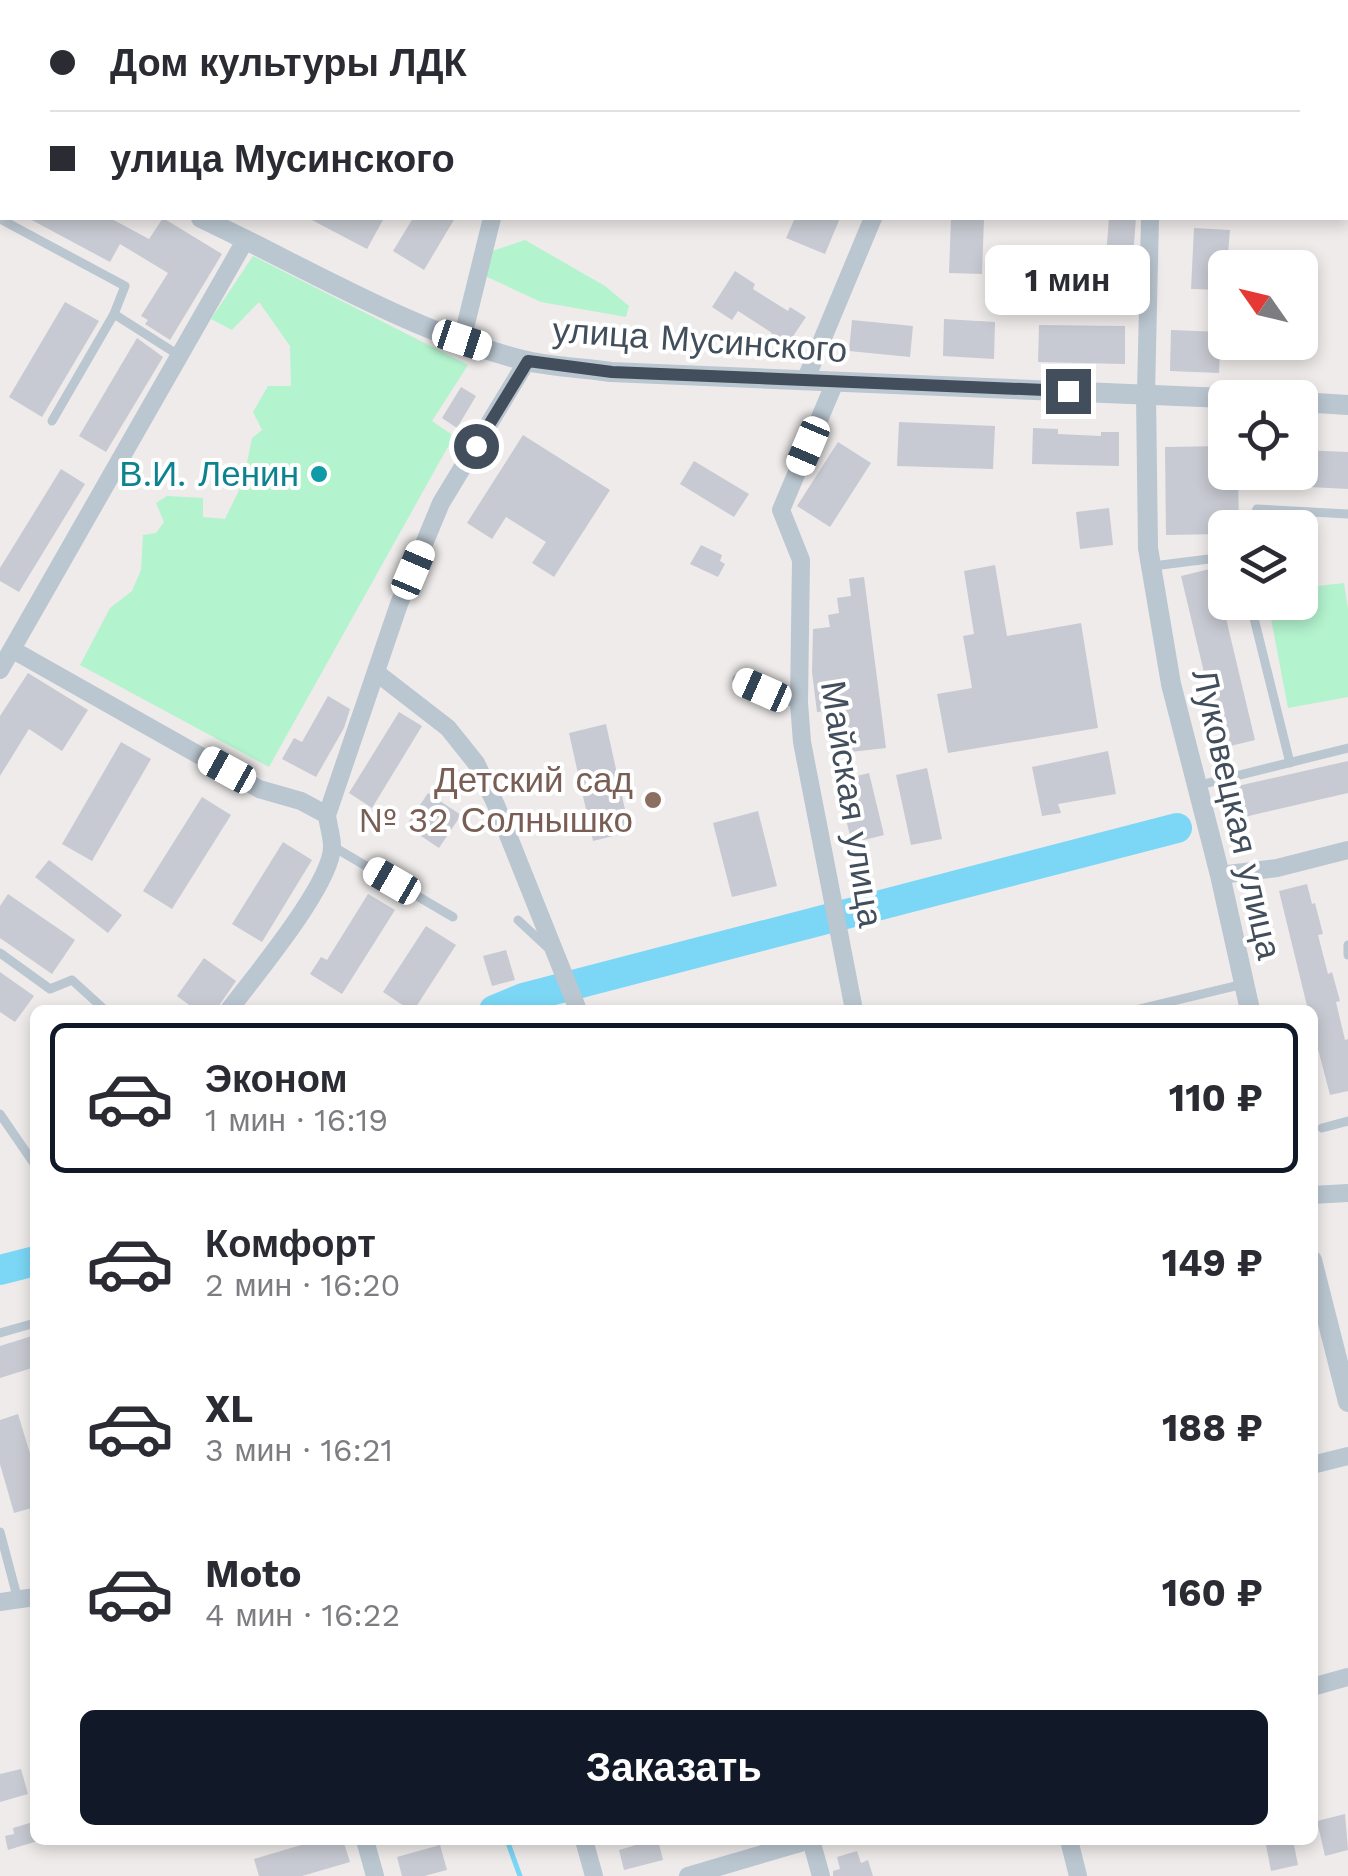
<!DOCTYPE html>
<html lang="ru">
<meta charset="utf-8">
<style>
body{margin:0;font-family:"Work Sans",sans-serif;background:#f2f2f3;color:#2b2b33;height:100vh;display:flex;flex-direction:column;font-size:38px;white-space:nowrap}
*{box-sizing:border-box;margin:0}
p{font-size:32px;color:#7c7c81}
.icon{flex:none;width:55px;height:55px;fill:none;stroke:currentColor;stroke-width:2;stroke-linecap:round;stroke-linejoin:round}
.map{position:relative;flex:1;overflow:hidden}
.drawer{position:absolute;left:30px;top:1005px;width:1288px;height:840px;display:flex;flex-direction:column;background:#fff;border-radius:15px;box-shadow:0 5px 15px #0003}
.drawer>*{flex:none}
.top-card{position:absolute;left:0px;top:0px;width:1350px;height:220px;box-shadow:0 5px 15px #0003;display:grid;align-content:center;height:220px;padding:0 50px;background:#fff}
.needle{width:65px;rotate:304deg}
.buttons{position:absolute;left:1208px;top:250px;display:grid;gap:20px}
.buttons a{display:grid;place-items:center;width:110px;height:110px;border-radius:15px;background:#fff;box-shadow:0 5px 15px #0003;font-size:50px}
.end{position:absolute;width:45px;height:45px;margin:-22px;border:12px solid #424e5b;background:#fff;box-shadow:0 0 0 5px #fff}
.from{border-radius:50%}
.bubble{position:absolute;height:70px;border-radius:15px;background:#fff;box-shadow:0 5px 15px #0003;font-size:32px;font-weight:700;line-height:70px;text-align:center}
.car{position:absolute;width:30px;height:60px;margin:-30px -15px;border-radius:12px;box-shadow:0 0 8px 2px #0007;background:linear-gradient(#fff 24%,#345 0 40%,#fff 0 76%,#345 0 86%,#fff 0)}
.top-card b{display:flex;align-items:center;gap:35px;height:95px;font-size:38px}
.top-card b+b{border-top:2px solid #e1e1e2}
.top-card i{width:25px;height:25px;background:#2b2b33}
ul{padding:18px 0 0;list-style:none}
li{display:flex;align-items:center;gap:30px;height:150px;margin:0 20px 15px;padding:0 30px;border:5px solid transparent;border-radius:15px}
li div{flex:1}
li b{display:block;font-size:38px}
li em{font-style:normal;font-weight:700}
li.current{border-color:#111827}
li>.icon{width:90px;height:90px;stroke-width:1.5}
.button{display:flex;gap:20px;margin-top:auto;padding:20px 50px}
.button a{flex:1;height:115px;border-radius:15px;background:#111827;color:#fff;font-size:40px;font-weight:700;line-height:115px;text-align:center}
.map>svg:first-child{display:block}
.green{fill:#b3f3ce}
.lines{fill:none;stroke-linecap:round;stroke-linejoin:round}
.stream{stroke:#7bd7f5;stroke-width:5}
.river{stroke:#7bd7f5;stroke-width:30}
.building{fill:#c7cad2}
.service{stroke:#bac6d0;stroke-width:9}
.minor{stroke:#bac6d0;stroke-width:18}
.tertiary{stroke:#bac6d0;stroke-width:20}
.route{stroke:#424e5b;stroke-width:12}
.culture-dot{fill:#0f9aa8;stroke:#fff;stroke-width:4}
.education-dot{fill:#8d6e63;stroke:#fff;stroke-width:4}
.labels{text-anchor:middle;stroke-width:8;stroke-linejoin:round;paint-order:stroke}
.street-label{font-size:35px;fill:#424e5b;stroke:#fff}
.culture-label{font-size:35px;fill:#0d838f;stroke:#fff;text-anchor:end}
.education-label{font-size:35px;fill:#785e54;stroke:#fff;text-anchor:end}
</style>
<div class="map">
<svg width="1348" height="1876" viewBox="0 0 1348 1876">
<rect width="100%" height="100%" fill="#efebeb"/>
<g class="green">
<path d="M525 240 605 286 629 306 626 317 541 302 483 275 489 252Z"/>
<path d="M253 256 468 365 432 421 454 436 269 767 80 665 110 608 132 591 141 570 143 535 156 533 164 522 156 503 167 496 203 498V517L225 519 243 482 252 438 262 430 253 412 268 386H291L290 346 259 302 232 330 211 319Z"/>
<path d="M1344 583 1348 609V697L1288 708 1268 603 1300 602V588Z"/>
</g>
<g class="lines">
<path class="stream" d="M507 1840 520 1876"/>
<g class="river">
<path d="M494 1010 523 998 1177 828"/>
<path d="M0 1270 35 1261"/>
</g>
</g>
<g class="building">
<path d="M28 218H110L149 239 163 218 222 254 170 340 145 324 148 320 141 316 168 273 120 244 110 262Z"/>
<path d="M308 218H384L367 249Z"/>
<path d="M413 218H455L424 270 393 251Z"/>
<path d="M795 218H840L825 254 786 238Z"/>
<path d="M951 218H984L982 274 949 273Z"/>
<path d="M1109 218H1136L1130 297 1103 295Z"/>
<path d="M1194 228 1230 230 1225 290 1191 289Z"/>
<path d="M735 271 755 284 753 289 788 311 790 307 806 317 783 351 767 340 772 333 738 311 732 320 712 307Z"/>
<path d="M65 302 99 321 42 417 9 397Z"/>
<path d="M944 319 995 322 994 359 943 356Z"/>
<path d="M852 320 913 326 910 357 849 351Z"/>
<path d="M1039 325 1125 326V364L1038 362Z"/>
<path d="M1171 330 1221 332 1219 373 1170 371Z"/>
<path d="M137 338 163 357 106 452 79 436Z"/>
<path d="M461 387 476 396 457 428 442 418Z"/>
<path d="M899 422 995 426 993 469 897 466Z"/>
<path d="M1033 428 1058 429V434L1101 436V432H1119V466L1032 464Z"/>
<path d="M523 435 610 490 554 577 532 563 546 542 506 517 492 539 467 523Z"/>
<path d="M838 442 871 463 830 527 797 506Z"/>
<path d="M1225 446V472H1238L1239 528H1225V534L1166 535 1165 447Z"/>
<path d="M1300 450 1348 452V489L1252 484 1253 472H1300Z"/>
<path d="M694 461 749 494 734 517 680 484Z"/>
<path d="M61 469 85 484 19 592 0 581V568Z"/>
<path d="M1109 508 1113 545 1080 549 1076 512Z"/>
<path d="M701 545 722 555 720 561 725 564 718 577 690 564Z"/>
<path d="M995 565 1007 636 1081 623 1098 728 948 753 937 694 972 688 963 636 974 634 964 571Z"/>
<path d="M1214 568 1255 740 1222 748 1181 576Z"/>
<path d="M864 577 886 748 842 753 836 710 817 712 812 672 813 629 830 627 828 615 839 613 837 598 851 596 849 579Z"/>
<path d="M28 673 88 710 62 751 29 729 0 776V716Z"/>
<path d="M328 696 350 709 344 728 316 777 282 759 294 738 302 742Z"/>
<path d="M399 712 422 726 372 808 349 793Z"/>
<path d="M606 724 630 832 593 841 569 733Z"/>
<path d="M121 742 151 759 92 861 62 844Z"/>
<path d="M1108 751 1116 794 1058 804 1061 813 1042 816 1032 767Z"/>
<path d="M1348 761V793L1240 818 1233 787Z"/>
<path d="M927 768 942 839 911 845 896 775Z"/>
<path d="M869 773 884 835 852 843 836 781Z"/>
<path d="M428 793 461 815 439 848 406 826Z"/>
<path d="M202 797 231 815 172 909 143 891Z"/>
<path d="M758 811 777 886 732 897 713 823Z"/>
<path d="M283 842 312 860 262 942 232 924Z"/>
<path d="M49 860 122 915 108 933 35 877Z"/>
<path d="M1307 884 1312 904 1315 903 1323 934 1318 935 1328 974 1332 972 1340 1001 1336 1002 1345 1040 1348 1039V1091L1330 1095 1312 1026V1010H1308L1279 891Z"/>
<path d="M8 894 75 940 52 974 0 938V906Z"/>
<path d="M368 894 395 910 342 994 310 974 321 957 327 960Z"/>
<path d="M426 926 456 945 414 1010H410L383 992Z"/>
<path d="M506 950 515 980 492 986 483 956Z"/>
<path d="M204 958 236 981 216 1010H196L177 996Z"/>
<path d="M0 972 34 996 15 1022 0 1012Z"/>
<path d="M35 1335V1367L0 1378V1346Z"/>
<path d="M18 1414 35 1470V1507L14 1513 0 1464V1420Z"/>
<path d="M21 1769 28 1794 0 1802V1774Z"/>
<path d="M1345 1814 1348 1850 1325 1856 1317 1821Z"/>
<path d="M33 1822 35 1840H41L8 1850 5 1836 14 1834 13 1828Z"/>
<path d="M318 1840H343L350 1862 302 1876H259L254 1859Z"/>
<path d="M634 1840H658L663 1860 624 1870 619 1850 636 1845Z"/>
<path d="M1265 1840H1293L1298 1865 1271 1871Z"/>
<path d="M440 1845 447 1870 424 1876H402L397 1857Z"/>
<path d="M857 1851 861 1863 868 1860 873 1876H833V1871L840 1869 837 1857Z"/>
</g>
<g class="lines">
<g class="service">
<path d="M0 219 125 286 114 314"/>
<path d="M52 421 114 314 180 356"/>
<path d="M1250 528 1257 509 1348 514"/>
<path d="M1153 566 1225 557"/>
<path d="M1250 602 1290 763"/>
<path d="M737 679 787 701 799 703"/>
<path d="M1200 785 1348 748"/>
<path d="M332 846 453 917"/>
<path d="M518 920 547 947"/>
<path d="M1348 945V955"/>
<path d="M0 953 50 989 72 980 105 1010"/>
<path d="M1135 1010 1243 984"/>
<path d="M0 1114 35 1165"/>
<path d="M1322 1128 1348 1121"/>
<path d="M0 1333 35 1323"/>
<path d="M0 1532 18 1600"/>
</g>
<g class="minor">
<path d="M528 2 529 0"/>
<path d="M962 2 963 0"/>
<path d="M462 340 492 218"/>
<path d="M805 381 873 218"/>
<path d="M835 382 781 510 801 560 799 703 802 742 854 1010"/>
<path d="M1146 394 1150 218"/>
<path d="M13 650 259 789 301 801 327 815"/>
<path d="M0 670 246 239"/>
<path d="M377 673 448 728 476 763 496 805 578 1010"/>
<path d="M1220 875 1277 868 1348 850"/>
<path d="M229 1010C253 978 333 883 332 846 332 836 328 825 327 815L399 604 441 503 527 361"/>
<path d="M1312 1195 1348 1193"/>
<path d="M1312 1465 1348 1456"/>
<path d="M0 1602 35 1597"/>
<path d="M1312 1687 1348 1677"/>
<path d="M365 1840 375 1876"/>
<path d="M584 1840 594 1876"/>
<path d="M811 1840 821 1876"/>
<path d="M1069 1840 1078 1876"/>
<path d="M688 1876 810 1840"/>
</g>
<g class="tertiary">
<path d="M0 128 2 129"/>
<path d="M201 218C303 266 417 335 527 361 554 367 584 368 611 372L1225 398"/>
<path d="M1146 394 1148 548 1171 684 1220 875 1250 1010"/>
<path d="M1300 402 1348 405"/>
<path d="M1312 1260 1348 1402"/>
</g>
</g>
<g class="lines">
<path class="route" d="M476 446 528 361 612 372 1068 391"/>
</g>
<circle class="culture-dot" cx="319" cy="474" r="10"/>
<circle class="education-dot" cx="653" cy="800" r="10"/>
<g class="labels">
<g class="street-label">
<text transform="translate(700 340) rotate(4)" y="12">улица Мусинского</text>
<text transform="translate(852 804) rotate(81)" y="12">Майская улица</text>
<text transform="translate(1237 814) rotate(77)" y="12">Луковецкая улица</text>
</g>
<g class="culture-label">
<text x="299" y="486">В.И. Ленин</text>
</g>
<g class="education-label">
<text x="633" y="792">Детский сад<tspan x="633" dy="40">№ 32 Солнышко</tspan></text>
</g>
</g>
</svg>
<div class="buttons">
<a><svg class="needle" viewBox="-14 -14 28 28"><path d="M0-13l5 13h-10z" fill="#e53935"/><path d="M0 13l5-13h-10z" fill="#7c7c81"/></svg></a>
<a><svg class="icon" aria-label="locate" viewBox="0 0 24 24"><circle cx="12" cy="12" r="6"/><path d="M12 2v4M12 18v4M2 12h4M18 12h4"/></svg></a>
<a><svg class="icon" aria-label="layers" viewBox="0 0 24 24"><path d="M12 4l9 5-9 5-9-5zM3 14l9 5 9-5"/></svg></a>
</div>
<i class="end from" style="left:476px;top:446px"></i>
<i class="end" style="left:1068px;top:391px"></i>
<div class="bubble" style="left:985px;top:245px;width:165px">1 мин</div>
<i class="car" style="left:462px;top:340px;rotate:108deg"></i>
<i class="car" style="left:808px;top:446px;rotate:203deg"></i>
<i class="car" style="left:413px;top:570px;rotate:23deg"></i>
<i class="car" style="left:762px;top:690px;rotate:294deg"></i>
<i class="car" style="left:227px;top:770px;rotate:299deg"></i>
<i class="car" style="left:392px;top:881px;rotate:300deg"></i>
<div class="top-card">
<b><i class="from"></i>Дом культуры ЛДК</b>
<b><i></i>улица Мусинского</b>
</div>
<section class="drawer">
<ul>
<li class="current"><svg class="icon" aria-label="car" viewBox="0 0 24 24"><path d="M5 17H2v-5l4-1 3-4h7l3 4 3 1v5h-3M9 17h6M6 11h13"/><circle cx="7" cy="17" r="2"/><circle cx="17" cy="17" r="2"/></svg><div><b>Эконом</b><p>1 мин · 16:19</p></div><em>110 ₽</em></li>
<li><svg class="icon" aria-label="car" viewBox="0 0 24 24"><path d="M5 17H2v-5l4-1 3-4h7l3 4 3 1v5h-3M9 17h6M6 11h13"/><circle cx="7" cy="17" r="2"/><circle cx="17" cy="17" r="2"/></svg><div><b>Комфорт</b><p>2 мин · 16:20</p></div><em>149 ₽</em></li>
<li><svg class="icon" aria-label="car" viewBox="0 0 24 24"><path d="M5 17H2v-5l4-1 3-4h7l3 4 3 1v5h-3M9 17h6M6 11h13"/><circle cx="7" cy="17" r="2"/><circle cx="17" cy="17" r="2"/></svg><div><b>XL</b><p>3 мин · 16:21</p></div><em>188 ₽</em></li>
<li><svg class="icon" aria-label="car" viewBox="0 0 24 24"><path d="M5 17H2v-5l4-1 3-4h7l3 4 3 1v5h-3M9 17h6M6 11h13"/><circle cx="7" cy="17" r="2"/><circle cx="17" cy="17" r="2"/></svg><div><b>Moto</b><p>4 мин · 16:22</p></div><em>160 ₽</em></li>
</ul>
<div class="button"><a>Заказать</a></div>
</section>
</div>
